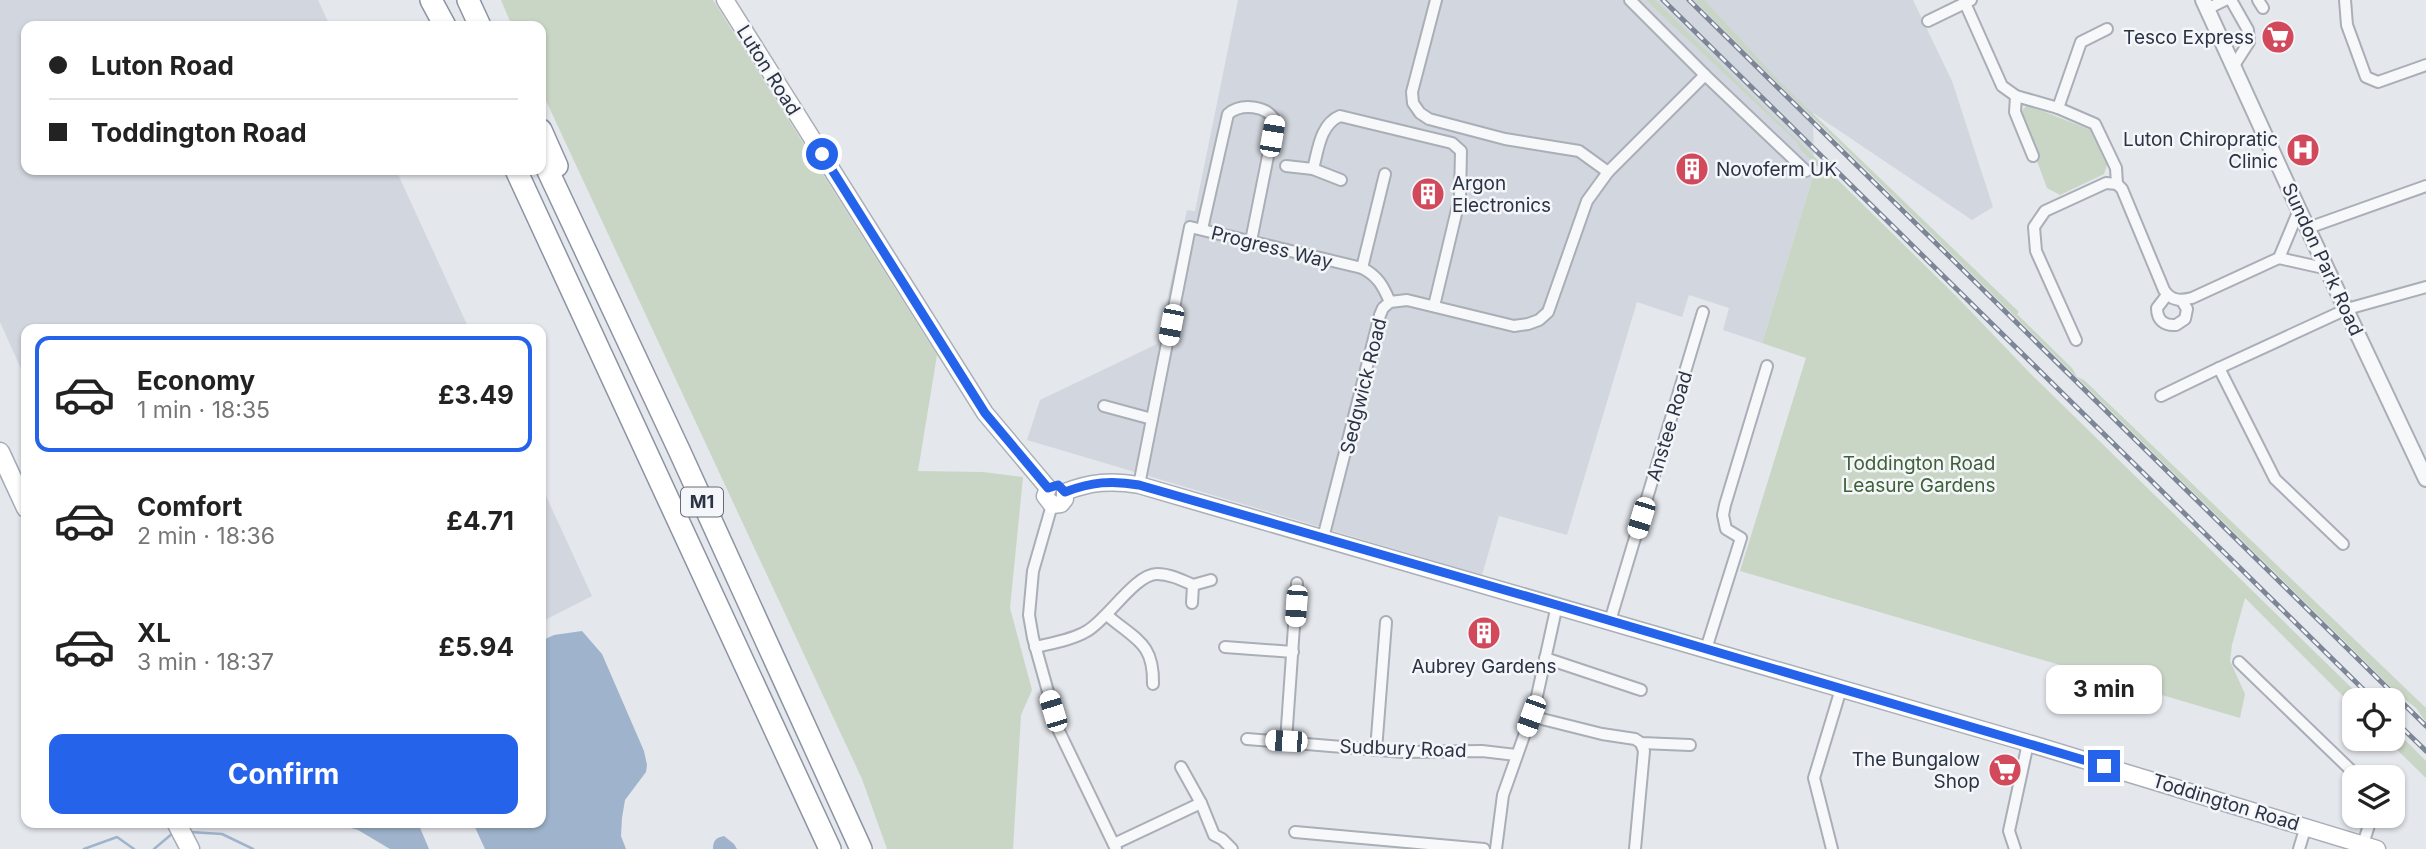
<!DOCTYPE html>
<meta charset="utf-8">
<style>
body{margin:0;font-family:Inter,sans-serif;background:#f2f2f2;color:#222;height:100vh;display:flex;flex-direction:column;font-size:26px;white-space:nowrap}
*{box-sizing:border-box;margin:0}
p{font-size:23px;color:#767676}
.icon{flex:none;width:38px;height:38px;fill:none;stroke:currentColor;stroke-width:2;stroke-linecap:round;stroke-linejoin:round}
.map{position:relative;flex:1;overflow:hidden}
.drawer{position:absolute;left:21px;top:324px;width:525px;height:504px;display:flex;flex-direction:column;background:#fff;border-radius:14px;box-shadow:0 2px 5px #0004}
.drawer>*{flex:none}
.top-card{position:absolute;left:21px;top:21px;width:525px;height:154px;border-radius:14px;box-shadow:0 2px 5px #0004;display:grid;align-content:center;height:154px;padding:0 28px;background:#fff}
.fabs{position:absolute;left:2342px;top:688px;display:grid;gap:14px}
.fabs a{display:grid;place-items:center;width:63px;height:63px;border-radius:14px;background:#fff;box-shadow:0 2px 5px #0004;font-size:35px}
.end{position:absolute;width:32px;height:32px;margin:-16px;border:9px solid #2563eb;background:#fff;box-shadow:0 0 0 4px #fff}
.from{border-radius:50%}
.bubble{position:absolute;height:49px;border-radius:14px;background:#fff;box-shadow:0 2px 5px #0004;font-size:23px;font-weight:700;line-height:49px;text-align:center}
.car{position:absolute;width:21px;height:42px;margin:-21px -10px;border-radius:9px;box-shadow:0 0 5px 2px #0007;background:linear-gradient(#fff 24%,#345 0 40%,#fff 0 76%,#345 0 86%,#fff 0)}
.top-card b{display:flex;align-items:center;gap:24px;height:66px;font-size:26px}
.top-card b+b{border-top:2px solid #e0e0e0}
.top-card i{width:18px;height:18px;background:#222}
ul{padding:12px 0 0;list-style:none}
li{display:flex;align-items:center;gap:21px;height:116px;margin:0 14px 10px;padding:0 14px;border:4px solid transparent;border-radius:14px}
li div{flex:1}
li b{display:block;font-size:26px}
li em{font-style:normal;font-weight:700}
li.selected{border-color:#2563eb}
li>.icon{width:63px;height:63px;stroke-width:1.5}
.primary-button{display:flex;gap:14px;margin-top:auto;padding:14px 28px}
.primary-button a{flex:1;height:80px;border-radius:14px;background:#2563eb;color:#fff;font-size:28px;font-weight:700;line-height:80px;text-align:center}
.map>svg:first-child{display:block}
.built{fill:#d2d6de}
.green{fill:#c9d6c5}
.water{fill:#9fb4cc}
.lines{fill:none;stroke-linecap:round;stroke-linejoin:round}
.stream{stroke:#9fb4cc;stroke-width:2.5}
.minor-casing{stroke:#a9aeb7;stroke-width:14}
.tertiary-casing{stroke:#a9aeb7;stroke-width:18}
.secondary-casing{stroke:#a9aeb7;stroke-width:19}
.primary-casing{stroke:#a3abb8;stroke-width:21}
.motorway-casing{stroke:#8b94a3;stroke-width:24}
.minor{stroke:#f7f8fa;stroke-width:10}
.tertiary{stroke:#f7f8fa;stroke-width:14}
.secondary{stroke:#fff;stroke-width:16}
.primary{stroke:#fff;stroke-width:18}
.motorway{stroke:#fff;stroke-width:21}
.rail-casing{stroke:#7d8696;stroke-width:5}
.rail{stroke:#f4f6f9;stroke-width:2.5;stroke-dasharray:8;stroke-linecap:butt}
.route{stroke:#2563eb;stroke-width:9}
.labels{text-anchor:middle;stroke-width:5;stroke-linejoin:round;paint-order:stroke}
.shield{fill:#f4f6f9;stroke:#676e7b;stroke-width:2}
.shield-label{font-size:18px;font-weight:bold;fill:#2b3445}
.poi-label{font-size:19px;fill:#2b3445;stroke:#f4f6f9;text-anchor:end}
.street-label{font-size:19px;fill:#2b3445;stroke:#f4f6f9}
.park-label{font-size:19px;fill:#3f6138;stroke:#f4f6f9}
</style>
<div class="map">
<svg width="2426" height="849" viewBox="0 0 2426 849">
<rect width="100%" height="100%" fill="#e4e7ec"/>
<g class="built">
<path d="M0 0H318L330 26H26V170H396L469 329H26V380L0 322Z"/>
<path d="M1238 0H1913L1952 81 1993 207 1972 220 1813 113 1814 173 1762 343 1723 330 1729 308 1689 295 1682 317 1637 302 1567 535 1499 516 1482 575 1027 440 1040 400 1157 344 1187 210 1195 211Z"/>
<path d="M541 485 592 596 541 622Z"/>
</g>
<g class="green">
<path d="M501 0H713L937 355 918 471 983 472 1023 477 1010 608 1032 690 1021 715 1013 849H887L862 779 541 90V26H512Z"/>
<path d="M1646 0H1655L1957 297 2028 371 2364 700H2354V707L2245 598 2232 645 2230 661 2245 694 2240 718 1740 571 1806 358 1762 343 1814 173 1825 174 1801 150 1797 142Z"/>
<path d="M1694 0H1704L1781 83 2019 312 2017 314 2072 368 2077 377 2084 380 2426 708V722L2416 708 2399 695Z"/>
<path d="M2027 105 2091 130 2107 165 2104 174 2060 195 2047 188 2037 161 2040 158 2020 113Z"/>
<path d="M2392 727 2426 761V778L2386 739 2392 738Z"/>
</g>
<g class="water">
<path d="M582 631 602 654 644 751 647 765 646 772 625 800 622 818 621 836 626 849H485L473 823 541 822V641L554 635Z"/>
<path d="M333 823H418L429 849H390L358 830Z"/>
<path d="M724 836 734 844 737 849H713C713 840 716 838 724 836Z"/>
</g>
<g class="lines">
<g class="stream">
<path d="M190 832 222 834 253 849"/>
<path d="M84 849 117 837 134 849"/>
<path d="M154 849 173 833"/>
</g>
<defs>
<g id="minor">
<path d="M1436 0 1412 92 1413 103 1420 113 1429 119 1505 139 1579 151 1608 172"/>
<path d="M1630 0 1705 75"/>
<path d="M1971 0 1965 3 2002 86 2016 96 2058 108 2095 124 2116 168 2117 184"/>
<path d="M2231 0 2248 30 2249 42 2233 67"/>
<path d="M2258 0 2263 8"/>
<path d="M2345 0 2347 25 2366 77 2378 82 2426 65"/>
<path d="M2207 9 2225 0"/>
<path d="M1928 21 1965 3"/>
<path d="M2016 96 2015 112 2033 156"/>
<path d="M2058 108 2081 42 2107 29"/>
<path d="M1286 166 1313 169"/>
<path d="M1341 180 1313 169C1318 151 1320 124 1340 116L1452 143 1461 151 1460 197 1434 306"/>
<path d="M2308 228 2426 186"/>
<path d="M1202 229 1228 114C1241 103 1267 105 1275 121L1251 241"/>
<path d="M2279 258 2299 210"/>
<path d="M2279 258 2328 269"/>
<path d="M1362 268 1385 174"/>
<path d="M2167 295 2157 308C2157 320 2164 326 2176 325L2185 319 2187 309 2182 301"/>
<path d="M2076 340 2036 251 2034 227 2045 211 2106 183 2117 184 2122 189 2164 290C2171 301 2180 301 2192 298L2279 258"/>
<path d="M2161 396 2219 368"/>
<path d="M1104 406 1152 419"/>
<path d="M1139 485 1190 227 1362 268C1378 276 1383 286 1390 302"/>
<path d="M1052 505 1033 571 1029 615 1033 638 1059 731 1116 849"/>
<path d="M1323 538 1380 315 1383 308 1390 302 1407 300 1514 326 1528 324 1539 320 1548 312 1587 201 1608 172 1705 75 1806 171"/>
<path d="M2343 544 2275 479 2219 368 2347 309 2426 287"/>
<path d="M1193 585 1211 580"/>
<path d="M1108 616C1136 640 1154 643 1153 684"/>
<path d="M1610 621 1703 312"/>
<path d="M1035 647C1052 643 1072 640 1087 631 1108 619 1135 574 1157 574 1170 574 1182 580 1193 585L1192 603"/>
<path d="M1225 647 1293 652"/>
<path d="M1706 649 1741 538 1726 529 1723 515 1725 505 1767 366"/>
<path d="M1545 658 1641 690"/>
<path d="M2239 662 2358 777"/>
<path d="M1530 716 1602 734 1635 739 1641 743 1690 745"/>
<path d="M1247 739 1403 752 1482 751 1516 755"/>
<path d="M1286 741 1297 583"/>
<path d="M1376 750 1386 622"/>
<path d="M1181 767 1201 803 1214 835 1222 839 1232 849"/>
<path d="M1295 832 1484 849"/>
<path d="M1114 844 1201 803"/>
<path d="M2363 844 2372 816"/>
<path d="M1496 849 1503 795 1535 705 1557 605"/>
<path d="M1635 849 1644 751 1641 743"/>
<path d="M1832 849 1814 778 1841 689"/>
<path d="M2015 849 2009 831 2028 743"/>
<path d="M2299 849 2306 826"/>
</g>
<path id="tertiary" d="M2203 0 2299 210 2426 479"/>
<g id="secondary">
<path d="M725 0 985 413 1048 488"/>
<path d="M1048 488 1045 496 1052 505 1061 504 1065 499V492"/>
<path d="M1065 492C1090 482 1112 480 1139 485L2028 743 2377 849"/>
</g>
<g id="primary">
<path d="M0 452 26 508"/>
<path d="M176 822 190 849"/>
</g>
<g id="motorway">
<path d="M431 0 445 26"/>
<path d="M468 0 480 26"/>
<path d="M541 130 557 166"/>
<path d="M541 156 679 450 861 849"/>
<path d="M516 170 830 849"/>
</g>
</defs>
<use href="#minor" class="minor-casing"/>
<use href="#tertiary" class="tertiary-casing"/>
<use href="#secondary" class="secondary-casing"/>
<use href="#primary" class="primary-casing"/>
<use href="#motorway" class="motorway-casing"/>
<use href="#minor" class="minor"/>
<use href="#tertiary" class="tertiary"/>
<use href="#secondary" class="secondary"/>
<use href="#primary" class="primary"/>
<use href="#motorway" class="motorway"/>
<defs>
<g id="rail">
<path d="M1663 0 2374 700"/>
<path d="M1689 0 2426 726"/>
<path d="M2392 718 2426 751"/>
</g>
</defs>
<use href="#rail" class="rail-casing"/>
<use href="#rail" class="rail"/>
</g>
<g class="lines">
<path class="route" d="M822 154 985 413 1048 488 1058 485 1065 492C1091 482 1112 480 1139 485L1557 605 2104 766"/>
</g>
<defs>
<symbol id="supermarket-disc" viewBox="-11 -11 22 22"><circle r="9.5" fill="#d1495b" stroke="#f4f6f9"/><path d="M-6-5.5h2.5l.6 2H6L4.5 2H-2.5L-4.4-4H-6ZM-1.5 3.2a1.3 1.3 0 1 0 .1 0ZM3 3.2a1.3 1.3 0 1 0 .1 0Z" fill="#fff"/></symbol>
<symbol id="hospital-disc" viewBox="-11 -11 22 22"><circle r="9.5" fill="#d1495b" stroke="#f4f6f9"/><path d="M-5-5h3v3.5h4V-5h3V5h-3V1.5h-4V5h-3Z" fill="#fff"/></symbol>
<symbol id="building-disc" viewBox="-11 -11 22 22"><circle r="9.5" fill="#d1495b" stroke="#f4f6f9"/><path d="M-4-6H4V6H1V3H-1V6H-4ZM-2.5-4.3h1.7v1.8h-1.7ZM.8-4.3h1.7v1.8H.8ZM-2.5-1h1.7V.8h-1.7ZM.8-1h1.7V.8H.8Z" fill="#fff"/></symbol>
</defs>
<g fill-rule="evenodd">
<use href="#supermarket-disc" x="2259" y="18" width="38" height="38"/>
<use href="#hospital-disc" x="2284" y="131" width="38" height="38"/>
<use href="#building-disc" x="1673" y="150" width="38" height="38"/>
<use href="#building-disc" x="1409" y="175" width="38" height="38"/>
<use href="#building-disc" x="1465" y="614" width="38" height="38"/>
<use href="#supermarket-disc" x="1986" y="751" width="38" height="38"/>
</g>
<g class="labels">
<rect class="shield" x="681" y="487.5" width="42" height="29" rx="5"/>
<g class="shield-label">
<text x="702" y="508">M1</text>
</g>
<g class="poi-label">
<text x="2254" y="44">Tesco Express</text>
<text x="2278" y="146">Luton Chiropratic<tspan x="2278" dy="22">Clinic</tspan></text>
<text x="1716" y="176" text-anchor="start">Novoferm UK</text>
<text x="1452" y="190" text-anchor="start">Argon<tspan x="1452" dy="22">Electronics</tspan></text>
<text x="1484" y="673" text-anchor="middle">Aubrey Gardens</text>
<text x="1980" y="766">The Bungalow<tspan x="1980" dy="22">Shop</tspan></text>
</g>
<g class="street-label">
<text transform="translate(769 70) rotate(58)" y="7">Luton Road</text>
<text transform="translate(1272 247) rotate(14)" y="7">Progress Way</text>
<text transform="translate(2323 259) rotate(65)" y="7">Sundon Park Road</text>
<text transform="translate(1363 386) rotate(-76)" y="7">Sedgwick Road</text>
<text transform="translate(1669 426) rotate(-73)" y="7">Anstee Road</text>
<text transform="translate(1403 748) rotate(2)" y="7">Sudbury Road</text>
<text transform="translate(2226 802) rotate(17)" y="7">Toddington Road</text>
</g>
<g class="park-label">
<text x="1919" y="470">Toddington Road<tspan x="1919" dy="22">Leasure Gardens</tspan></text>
</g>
</g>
</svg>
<div class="fabs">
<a><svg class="icon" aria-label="locate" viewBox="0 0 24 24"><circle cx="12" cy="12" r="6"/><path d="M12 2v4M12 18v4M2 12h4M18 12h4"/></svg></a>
<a><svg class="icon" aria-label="layers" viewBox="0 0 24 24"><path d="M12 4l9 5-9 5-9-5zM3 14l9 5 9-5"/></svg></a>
</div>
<i class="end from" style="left:822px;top:154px"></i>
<i class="end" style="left:2104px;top:766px"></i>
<div class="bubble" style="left:2046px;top:665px;width:116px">3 min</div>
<i class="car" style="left:1272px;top:136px;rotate:10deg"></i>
<i class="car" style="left:1171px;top:325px;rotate:191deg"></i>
<i class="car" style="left:1641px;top:518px;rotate:197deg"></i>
<i class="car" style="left:1296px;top:606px;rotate:184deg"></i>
<i class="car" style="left:1053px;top:711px;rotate:343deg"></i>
<i class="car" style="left:1531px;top:716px;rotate:200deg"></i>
<i class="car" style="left:1286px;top:741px;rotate:273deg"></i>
<div class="top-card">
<b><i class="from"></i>Luton Road</b>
<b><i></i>Toddington Road</b>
</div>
<section class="drawer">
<ul>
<li class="selected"><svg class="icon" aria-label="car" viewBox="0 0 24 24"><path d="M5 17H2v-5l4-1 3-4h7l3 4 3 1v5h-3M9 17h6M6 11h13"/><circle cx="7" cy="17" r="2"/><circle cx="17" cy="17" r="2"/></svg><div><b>Economy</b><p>1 min · 18:35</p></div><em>£3.49</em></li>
<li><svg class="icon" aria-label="car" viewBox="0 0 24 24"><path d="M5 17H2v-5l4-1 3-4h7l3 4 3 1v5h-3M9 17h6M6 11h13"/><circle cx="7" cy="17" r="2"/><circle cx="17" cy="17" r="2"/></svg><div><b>Comfort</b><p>2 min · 18:36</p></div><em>£4.71</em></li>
<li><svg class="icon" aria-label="car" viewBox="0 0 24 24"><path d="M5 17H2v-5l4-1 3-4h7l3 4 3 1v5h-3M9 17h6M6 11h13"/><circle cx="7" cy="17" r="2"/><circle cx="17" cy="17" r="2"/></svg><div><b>XL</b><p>3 min · 18:37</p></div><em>£5.94</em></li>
</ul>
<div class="primary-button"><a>Confirm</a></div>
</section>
</div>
